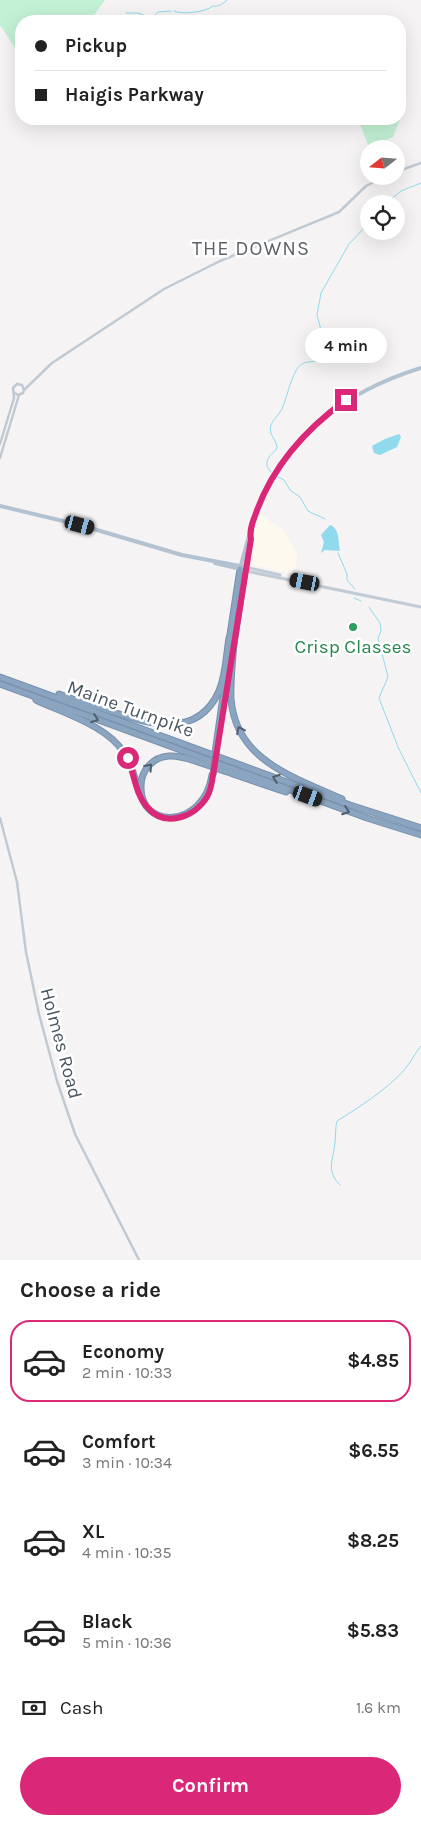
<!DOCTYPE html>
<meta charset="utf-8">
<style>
body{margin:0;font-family:Karla,sans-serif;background:#f2f2f2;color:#222;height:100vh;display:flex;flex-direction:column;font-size:19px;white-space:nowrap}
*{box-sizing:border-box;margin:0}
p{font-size:16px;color:#767676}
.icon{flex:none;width:28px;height:28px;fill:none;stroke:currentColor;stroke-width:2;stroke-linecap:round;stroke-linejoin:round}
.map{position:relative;height:1260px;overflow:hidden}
.side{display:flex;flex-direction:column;background:#fff;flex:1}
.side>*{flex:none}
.guide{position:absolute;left:15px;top:15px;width:391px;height:110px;border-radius:20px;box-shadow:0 5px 20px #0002;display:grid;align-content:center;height:110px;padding:0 20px;background:#fff}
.needle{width:32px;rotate:253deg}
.tools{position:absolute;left:360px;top:140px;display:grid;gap:10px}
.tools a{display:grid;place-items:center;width:45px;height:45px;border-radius:50%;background:#fff;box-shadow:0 5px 20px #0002;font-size:25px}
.end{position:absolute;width:22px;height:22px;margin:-11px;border:6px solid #db2777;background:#fff;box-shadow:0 0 0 2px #fff}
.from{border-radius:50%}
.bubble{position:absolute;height:35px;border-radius:18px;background:#fff;box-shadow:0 5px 20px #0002;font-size:16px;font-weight:700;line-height:35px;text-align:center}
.car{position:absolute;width:15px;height:30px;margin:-15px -8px;border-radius:6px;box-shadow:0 0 4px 1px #0007;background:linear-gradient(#222 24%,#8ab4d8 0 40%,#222 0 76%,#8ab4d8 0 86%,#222 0)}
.guide b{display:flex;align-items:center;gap:18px;height:48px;font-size:19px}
.guide b+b{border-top:1px solid #e0e0e0}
.guide i{width:12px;height:12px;background:#222}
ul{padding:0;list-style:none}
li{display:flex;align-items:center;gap:15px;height:82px;margin:0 10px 8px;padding:0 10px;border:2px solid transparent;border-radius:20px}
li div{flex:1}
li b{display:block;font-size:19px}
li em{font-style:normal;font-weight:700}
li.selected{border-color:#db2777}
li>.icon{width:45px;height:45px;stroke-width:1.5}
h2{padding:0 20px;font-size:22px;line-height:60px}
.pay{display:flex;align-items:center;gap:12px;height:55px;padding:0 20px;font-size:19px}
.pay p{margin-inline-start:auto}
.action{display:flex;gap:10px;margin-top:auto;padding:10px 20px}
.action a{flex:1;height:58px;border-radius:30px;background:#db2777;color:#fff;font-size:20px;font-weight:700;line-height:58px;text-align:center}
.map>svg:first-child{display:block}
.commercial{fill:#fdf9ef}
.green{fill:#c3f1d5}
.water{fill:#90daee}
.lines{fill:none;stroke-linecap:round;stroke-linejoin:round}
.stream{stroke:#90daee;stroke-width:1}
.motorway-casing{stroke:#7690ad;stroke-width:7}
.tertiary{stroke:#c1cad2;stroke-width:2.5}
.secondary{stroke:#c1cbd6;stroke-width:3}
.primary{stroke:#b3c2d1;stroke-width:4}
.motorway{stroke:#8ba5c1;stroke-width:5}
.motorway-bridge-casing{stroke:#7690ad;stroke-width:7;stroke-linecap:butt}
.motorway-bridge{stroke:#8ba5c1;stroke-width:5}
.oneway{stroke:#505e6b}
.route{stroke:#db2777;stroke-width:6}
.leisure-dot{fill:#2e9e5b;stroke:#fff;stroke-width:2}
.labels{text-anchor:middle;stroke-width:5;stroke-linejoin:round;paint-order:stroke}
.leisure-label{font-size:19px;fill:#27864d;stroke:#fff}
.street-label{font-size:19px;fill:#4a5661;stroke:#fff}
.neighbourhood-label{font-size:20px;letter-spacing:1px;fill:#5f6368;stroke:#fff}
</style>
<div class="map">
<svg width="421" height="1260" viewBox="0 0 421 1260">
<rect width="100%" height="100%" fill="#f5f3f3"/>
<path class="commercial" d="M259 514 285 531 297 554V562L292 574 249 564 254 528Z"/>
<g class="green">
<path d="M0 0H105L92 18 93 21H21V57L0 25Z"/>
<path d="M400 106 405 107 393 137 369 147 358 119H400Z"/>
</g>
<g class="water">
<path d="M399 434 401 437 397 447 380 455 374 453 372 446 385 439Z"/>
<path d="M330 525C340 529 338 541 340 551L325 550 321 553 324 542 321 535Z"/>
</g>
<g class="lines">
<g class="stream">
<path d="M174 11C182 15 206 12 213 6 218 7 223 4 227 0"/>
<path d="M126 13H138L152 18 158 12 171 11"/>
<path d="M385 204 401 191 421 183"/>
<path d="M271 472C262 463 269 456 276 450L277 447C276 439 268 434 271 425 273 419 279 415 282 409 286 400 293 368 302 364 308 360 319 364 323 357 327 348 323 343 319 336L321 330 317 315 321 293 349 244 369 223"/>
<path d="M278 477 284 480 290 490 300 497 308 511 325 519"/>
<path d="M338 553 347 574V580L355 589"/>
<path d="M354 598 361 601"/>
<path d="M369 607 380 623 381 631 378 638 388 677 379 698 398 747 421 793"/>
<path d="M340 1185C325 1171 334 1158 335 1142 336 1135 335 1128 337 1121 358 1108 389 1088 405 1069 411 1062 415 1053 421 1046"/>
</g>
<defs>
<g id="motorway">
<path d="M229 641 240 569"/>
<path d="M234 641C233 660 230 680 231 699 236 761 294 777 342 799"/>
<path d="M234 644 245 570"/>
<path d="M0 677 350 805 421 828"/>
<path d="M0 684 367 818 421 835"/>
<path d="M59 694C76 700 93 706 110 711 149 724 197 740 219 691 226 675 226 656 229 638"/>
<path d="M36 700C63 713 108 726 124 753 132 764 135 779 139 792"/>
<path d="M215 753 226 676"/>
<path d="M212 775C204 829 139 830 141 786 141 770 153 757 169 756 183 755 197 762 210 766 235 775 260 783 286 792"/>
</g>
</defs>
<use href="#motorway" class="motorway-casing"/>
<g class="tertiary">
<path d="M396 172 421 163"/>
<path d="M24 390 52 363 164 289 220 261 339 212 366 186 386 176"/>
<path d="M0 444 14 398 13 388 17 384 22 385 24 390 23 393 18 395 15 393"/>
<path d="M0 458 19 395"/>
<path d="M0 818 17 882 26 952 39 1014 57 1081 75 1134 139 1260"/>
</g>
<g class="secondary">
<path d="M245 567 280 575"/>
<path d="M246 571 421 607"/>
</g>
<g class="primary">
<path d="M0 506 80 525 182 555 245 567"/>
<path d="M215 563 245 570 250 534"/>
<path d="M240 569C246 546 252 523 261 500 292 430 350 390 421 368"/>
</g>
<use href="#motorway" class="motorway"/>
<defs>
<path id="motorway-bridge" d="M213 775 216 753"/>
</defs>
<use href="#motorway-bridge" class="motorway-bridge-casing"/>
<use href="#motorway-bridge" class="motorway-bridge"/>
</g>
<defs><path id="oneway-chevron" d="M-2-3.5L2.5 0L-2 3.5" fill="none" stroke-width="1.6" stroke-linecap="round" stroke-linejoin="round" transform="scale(1.25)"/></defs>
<g class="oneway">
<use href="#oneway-chevron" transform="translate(95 719) rotate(20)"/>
<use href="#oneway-chevron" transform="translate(240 730) rotate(-116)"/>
<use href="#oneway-chevron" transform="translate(149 767) rotate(-48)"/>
<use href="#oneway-chevron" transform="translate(276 778) rotate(-160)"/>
<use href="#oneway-chevron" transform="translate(346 811) rotate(20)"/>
</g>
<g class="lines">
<path class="route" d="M128 758C134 774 136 796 148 808 165 828 195 817 207 797 211 790 212 783 213 775L251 539C249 530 253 521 256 513 273 465 306 429 346 400"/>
</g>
<circle class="leisure-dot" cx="353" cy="627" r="5"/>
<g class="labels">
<g class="leisure-label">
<text x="353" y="653">Crisp Classes</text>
</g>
<g class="street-label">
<text transform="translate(131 708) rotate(20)" y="7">Maine Turnpike</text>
<text transform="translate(62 1043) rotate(75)" y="7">Holmes Road</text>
</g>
<g class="neighbourhood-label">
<text x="251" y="255">THE DOWNS</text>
</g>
</g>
</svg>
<div class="tools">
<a><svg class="needle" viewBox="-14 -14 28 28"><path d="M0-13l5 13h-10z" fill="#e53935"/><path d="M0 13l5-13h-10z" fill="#767676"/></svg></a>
<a><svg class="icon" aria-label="locate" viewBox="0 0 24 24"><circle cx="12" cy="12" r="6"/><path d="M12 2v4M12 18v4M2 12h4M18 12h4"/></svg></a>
</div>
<i class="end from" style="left:128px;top:758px"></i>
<i class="end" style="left:346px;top:400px"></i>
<div class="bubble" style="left:305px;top:328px;width:82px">4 min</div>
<i class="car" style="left:80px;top:525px;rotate:105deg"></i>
<i class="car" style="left:305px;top:582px;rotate:281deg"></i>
<i class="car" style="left:308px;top:796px;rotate:110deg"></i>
<div class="guide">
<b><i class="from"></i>Pickup</b>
<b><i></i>Haigis Parkway</b>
</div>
</div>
<section class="side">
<h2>Choose a ride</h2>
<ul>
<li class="selected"><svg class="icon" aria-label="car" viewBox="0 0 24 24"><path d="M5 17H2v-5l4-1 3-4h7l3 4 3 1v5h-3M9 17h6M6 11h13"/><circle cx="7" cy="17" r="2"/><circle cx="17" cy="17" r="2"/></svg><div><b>Economy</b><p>2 min · 10:33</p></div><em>$4.85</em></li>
<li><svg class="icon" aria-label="car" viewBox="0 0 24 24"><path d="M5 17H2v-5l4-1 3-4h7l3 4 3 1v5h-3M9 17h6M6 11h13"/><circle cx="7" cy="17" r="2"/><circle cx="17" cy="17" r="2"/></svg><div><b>Comfort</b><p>3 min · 10:34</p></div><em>$6.55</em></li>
<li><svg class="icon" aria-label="car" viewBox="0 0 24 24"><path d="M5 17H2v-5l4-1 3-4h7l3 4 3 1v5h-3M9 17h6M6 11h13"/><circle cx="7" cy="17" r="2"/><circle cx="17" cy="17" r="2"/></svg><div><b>XL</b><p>4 min · 10:35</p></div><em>$8.25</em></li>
<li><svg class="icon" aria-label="car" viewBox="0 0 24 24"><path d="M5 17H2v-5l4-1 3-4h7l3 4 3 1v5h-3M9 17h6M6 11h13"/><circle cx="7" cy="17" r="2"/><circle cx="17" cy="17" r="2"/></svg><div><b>Black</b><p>5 min · 10:36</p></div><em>$5.83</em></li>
</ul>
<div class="pay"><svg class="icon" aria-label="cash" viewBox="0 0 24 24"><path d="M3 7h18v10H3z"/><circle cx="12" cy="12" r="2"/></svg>Cash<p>1.6 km</p></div>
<div class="action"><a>Confirm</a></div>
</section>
